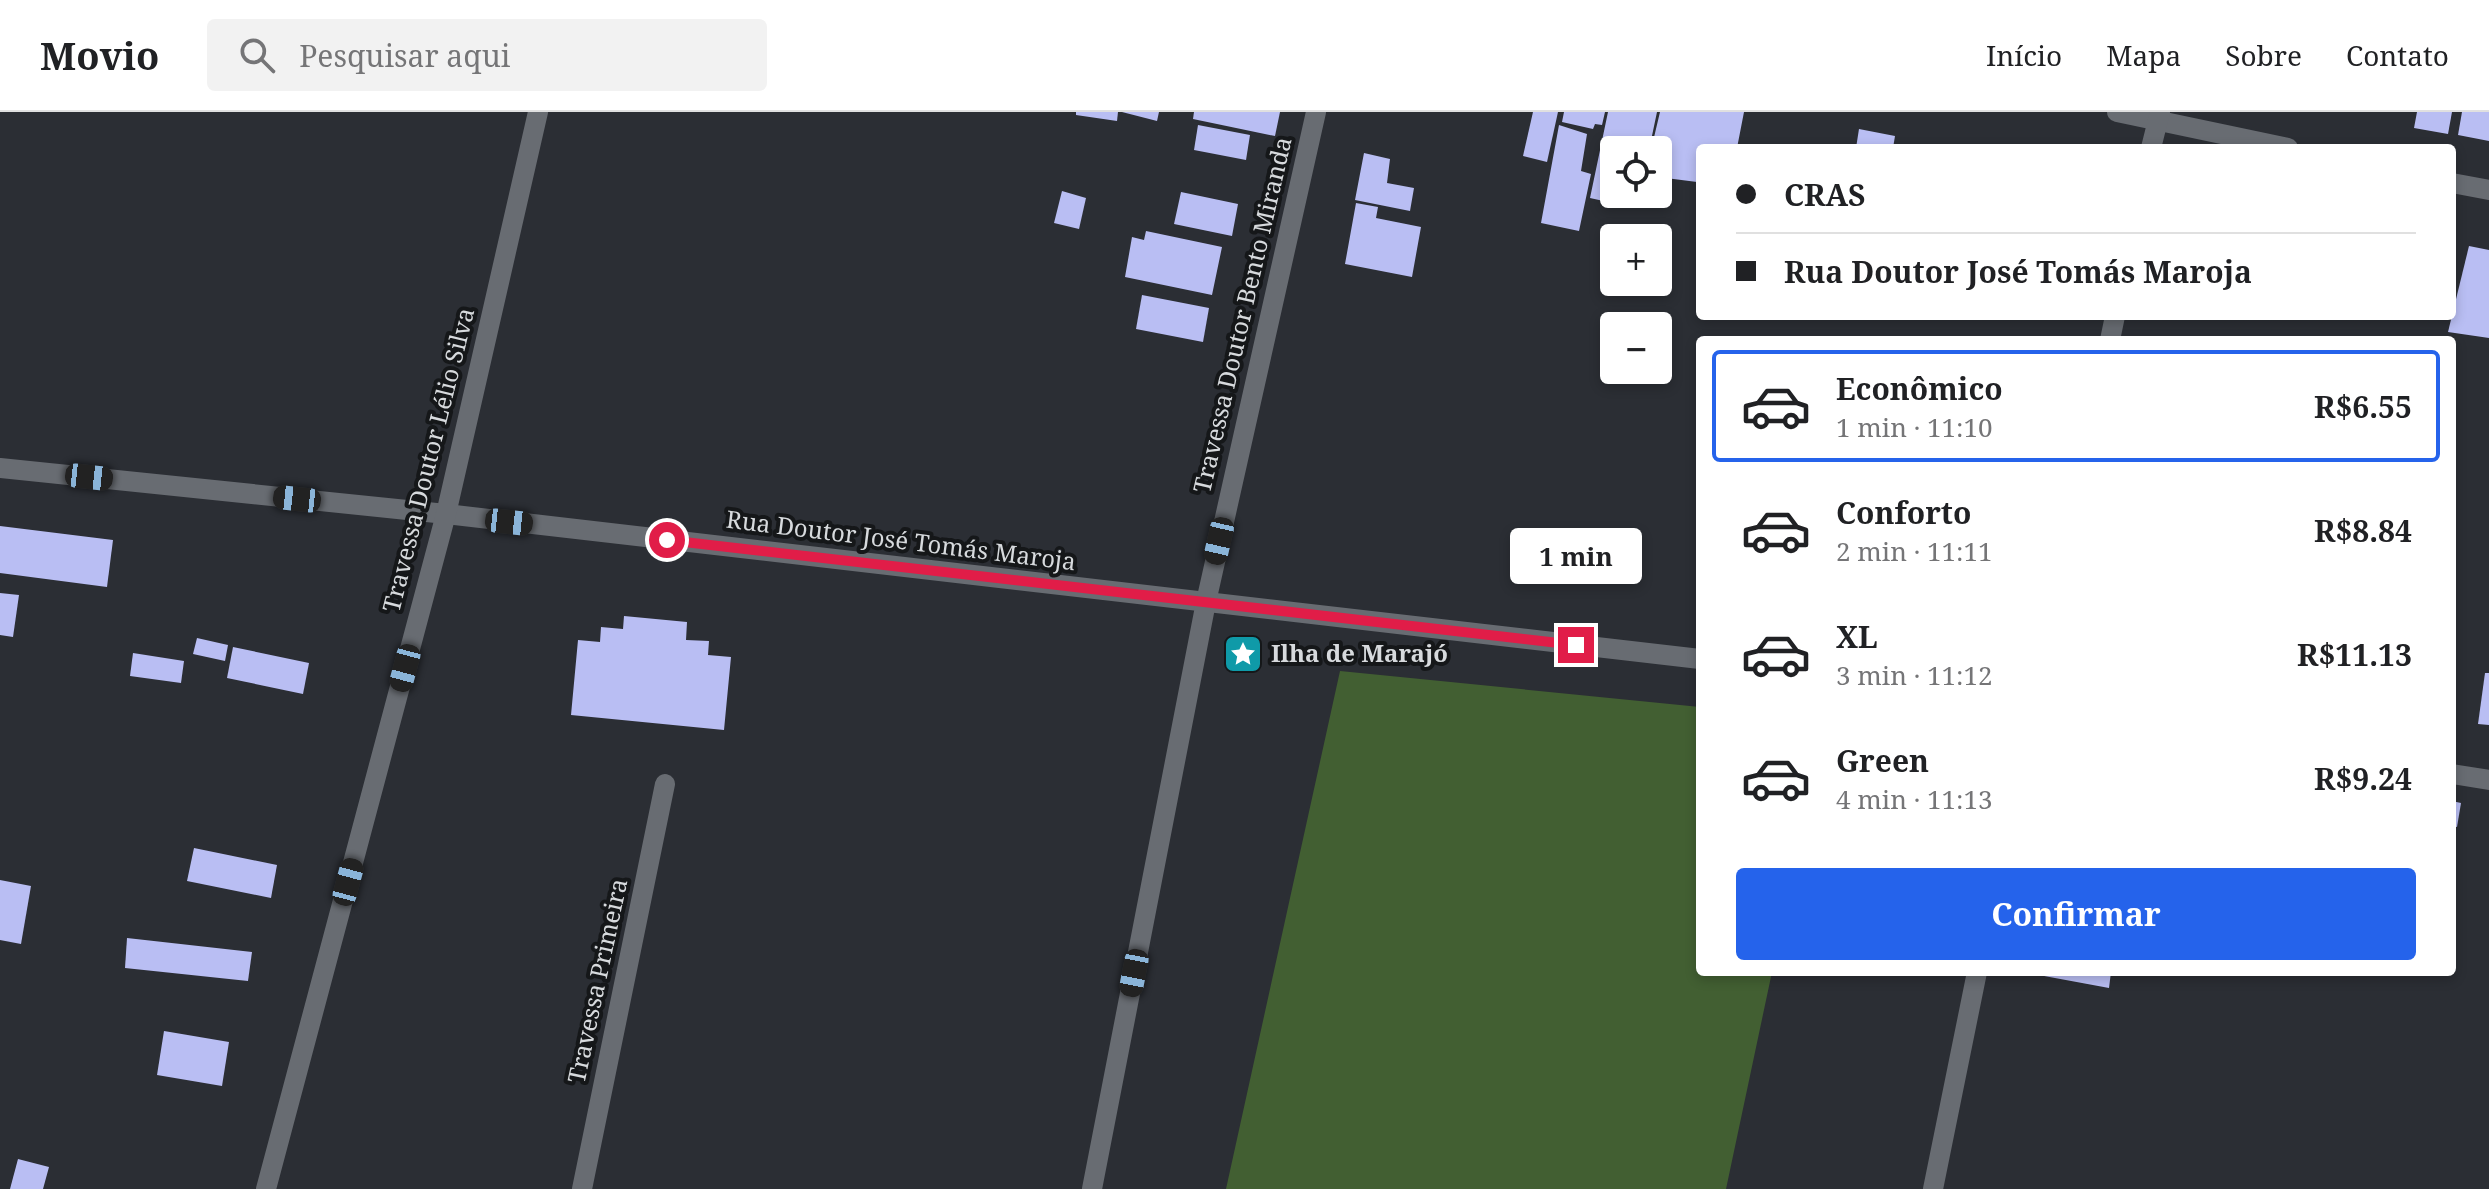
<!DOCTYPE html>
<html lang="pt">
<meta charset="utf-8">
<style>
body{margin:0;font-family:"Noto Serif",serif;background:#f2f2f2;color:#202124;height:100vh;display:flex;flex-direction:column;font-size:30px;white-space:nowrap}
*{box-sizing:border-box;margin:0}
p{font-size:26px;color:#757577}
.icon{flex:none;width:44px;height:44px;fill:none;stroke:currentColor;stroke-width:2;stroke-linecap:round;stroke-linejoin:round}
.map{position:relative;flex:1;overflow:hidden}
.sheet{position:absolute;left:1696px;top:224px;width:760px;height:640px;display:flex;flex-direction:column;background:#fff;border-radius:8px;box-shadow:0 4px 12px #0003}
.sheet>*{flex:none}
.top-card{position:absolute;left:1696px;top:32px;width:760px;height:176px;border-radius:8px;box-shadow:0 4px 12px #0003;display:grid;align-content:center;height:176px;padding:0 40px;background:#fff}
.buttons{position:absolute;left:1600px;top:24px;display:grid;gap:16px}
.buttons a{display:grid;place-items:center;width:72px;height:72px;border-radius:8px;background:#fff;box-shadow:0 4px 12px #0003;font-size:40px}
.end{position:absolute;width:36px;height:36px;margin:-18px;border:10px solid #e11d48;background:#fff;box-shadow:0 0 0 4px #fff}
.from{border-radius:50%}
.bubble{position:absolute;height:56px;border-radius:8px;background:#fff;box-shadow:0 4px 12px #0003;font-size:26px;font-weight:700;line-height:56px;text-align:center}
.car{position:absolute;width:24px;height:48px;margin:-24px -12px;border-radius:10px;box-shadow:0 0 6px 2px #0007;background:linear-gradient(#222 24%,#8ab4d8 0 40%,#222 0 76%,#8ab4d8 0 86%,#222 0)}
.top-card b{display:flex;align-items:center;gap:28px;height:76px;font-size:30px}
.top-card b+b{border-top:2px solid #e0e0e0}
.top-card i{width:20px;height:20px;background:#202124}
ul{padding:14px 0 0;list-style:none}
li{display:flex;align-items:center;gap:24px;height:112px;margin:0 16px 12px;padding:0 24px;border:4px solid transparent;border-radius:8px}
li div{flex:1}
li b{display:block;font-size:30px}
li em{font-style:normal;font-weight:700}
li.current{border-color:#2563eb}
li>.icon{width:72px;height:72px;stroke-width:1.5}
.primary-button{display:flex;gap:16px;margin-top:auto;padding:16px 40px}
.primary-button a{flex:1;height:92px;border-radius:8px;background:#2563eb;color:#fff;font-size:32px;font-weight:700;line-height:92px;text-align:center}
header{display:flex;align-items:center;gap:48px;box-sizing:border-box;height:112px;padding:0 40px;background:#fff;border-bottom:2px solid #e0e0e0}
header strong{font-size:38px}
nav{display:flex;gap:44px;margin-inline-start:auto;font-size:28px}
.search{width:560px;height:72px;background:#f2f2f2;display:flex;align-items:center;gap:20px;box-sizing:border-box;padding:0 28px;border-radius:8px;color:#757577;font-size:30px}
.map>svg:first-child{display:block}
.garden{fill:#425f32}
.building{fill:#b9bef3}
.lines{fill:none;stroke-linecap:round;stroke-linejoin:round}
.minor{stroke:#686c72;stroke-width:20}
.tertiary{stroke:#686c72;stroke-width:20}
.route{stroke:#e11d48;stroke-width:10}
.labels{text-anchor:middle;stroke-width:8;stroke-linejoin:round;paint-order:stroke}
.street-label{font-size:24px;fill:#d7dadd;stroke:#151719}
.poi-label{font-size:24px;font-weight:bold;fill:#d7dadd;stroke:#151719;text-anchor:start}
</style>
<header>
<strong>Movio</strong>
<div class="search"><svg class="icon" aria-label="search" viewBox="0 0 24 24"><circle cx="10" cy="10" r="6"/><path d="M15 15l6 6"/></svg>Pesquisar aqui</div>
<nav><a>Início</a><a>Mapa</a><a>Sobre</a><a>Contato</a></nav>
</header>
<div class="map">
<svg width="2489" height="1077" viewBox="0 0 2489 1077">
<rect width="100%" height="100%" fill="#2b2e34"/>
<path class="garden" d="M1340 559 1700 595V860H1772L1726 1077H1226Z"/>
<g class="building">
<path d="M1076 0H1118L1117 9 1076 3Z"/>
<path d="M1122 0H1159L1157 9Z"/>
<path d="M1194 0H1280L1275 24 1193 7Z"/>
<path d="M1533 0H1558L1547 50 1523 44Z"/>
<path d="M1564 0H1605L1602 13 1595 12 1593 17 1562 10Z"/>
<path d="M1608 0H1657L1649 38H1630L1631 27 1628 38H1614V82H1619L1617 92 1590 86Z"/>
<path d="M1660 0H1744L1737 36H1700V65L1697 70 1658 65V38H1651Z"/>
<path d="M2417 0H2452L2448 22 2414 16Z"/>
<path d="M2462 0H2489V29L2458 23Z"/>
<path d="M1198 13 1250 23 1246 48 1194 38Z"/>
<path d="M1559 13 1587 22 1581 59 1591 62 1579 119 1541 111Z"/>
<path d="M1859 17 1895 24 1893 36H1856Z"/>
<path d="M1364 41 1390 47 1387 71 1414 76 1410 99 1355 88Z"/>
<path d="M1062 79 1086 86 1079 117 1054 111Z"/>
<path d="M1181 80 1238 92 1232 124 1174 112Z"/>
<path d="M1356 91 1378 95 1376 106 1421 115 1412 165 1345 152Z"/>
<path d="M1146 119 1222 135 1212 183 1125 165 1132 125 1144 128Z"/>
<path d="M2469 134 2489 138V226L2448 220Z"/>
<path d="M1142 183 1209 196 1203 230 1136 217Z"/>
<path d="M0 414 113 428 107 475 0 461Z"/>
<path d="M0 481 19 483 13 525 0 523Z"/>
<path d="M624 504 687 510 686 528 709 529 708 543 731 545 724 618 571 603 578 528 600 530 601 515 623 517Z"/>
<path d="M197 526 228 533 225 549 193 542Z"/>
<path d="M233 535 309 551 303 582 227 566Z"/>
<path d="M133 541 184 549 181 571 130 564Z"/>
<path d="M2485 561H2489V613L2478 612Z"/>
<path d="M2452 689 2461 691 2457 715 2452 714Z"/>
<path d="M194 736 277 753 271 786 187 769Z"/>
<path d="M0 768 31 774 21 832 0 828Z"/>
<path d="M127 826 252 840 248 869 125 856Z"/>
<path d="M2023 860H2111L2109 876Z"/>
<path d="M164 919 229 930 222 974 157 963Z"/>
<path d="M18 1047 49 1055 43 1077H10Z"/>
</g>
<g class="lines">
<g class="minor">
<path d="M2117 0 2288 36"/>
<path d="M2151 36 2160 0"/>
<path d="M2452 71 2489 78"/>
<path d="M2110 228 2115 204"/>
<path d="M0 356 446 402 1700 547"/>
<path d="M2452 662 2489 668"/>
<path d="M266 1077 446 402 538 0"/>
<path d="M582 1077 665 672"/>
<path d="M1933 1077 1977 860"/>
</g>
<path class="tertiary" d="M1092 1077 1206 490 1316 0"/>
</g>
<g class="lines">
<path class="route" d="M667 428 1576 533"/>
</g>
<defs>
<symbol id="sight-square" viewBox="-11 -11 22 22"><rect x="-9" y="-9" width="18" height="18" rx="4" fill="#0f9aa8" stroke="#151719"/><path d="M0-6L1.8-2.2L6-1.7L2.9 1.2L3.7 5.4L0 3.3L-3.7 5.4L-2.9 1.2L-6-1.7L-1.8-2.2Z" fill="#fff"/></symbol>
</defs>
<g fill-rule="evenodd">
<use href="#sight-square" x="1221" y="520" width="44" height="44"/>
</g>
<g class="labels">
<g class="street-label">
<text transform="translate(1243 203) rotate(-77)" y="8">Travessa Doutor Bento Miranda</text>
<text transform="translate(429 348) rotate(-76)" y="8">Travessa Doutor Lélio Silva</text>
<text transform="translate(901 429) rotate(7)" y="8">Rua Doutor José Tomás Maroja</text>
<text transform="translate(598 869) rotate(-78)" y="8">Travessa Primeira</text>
</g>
<g class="poi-label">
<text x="1271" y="550">Ilha de Marajó</text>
</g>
</g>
</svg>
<div class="buttons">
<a><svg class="icon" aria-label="locate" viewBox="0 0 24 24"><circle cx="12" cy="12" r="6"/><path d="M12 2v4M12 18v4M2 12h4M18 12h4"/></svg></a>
<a>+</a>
<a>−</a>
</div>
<i class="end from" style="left:667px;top:428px"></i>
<i class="end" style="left:1576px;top:533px"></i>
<div class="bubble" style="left:1510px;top:416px;width:132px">1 min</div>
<i class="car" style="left:89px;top:365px;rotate:96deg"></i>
<i class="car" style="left:297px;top:387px;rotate:276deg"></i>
<i class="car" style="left:509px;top:410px;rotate:96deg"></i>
<i class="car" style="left:1219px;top:429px;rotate:193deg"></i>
<i class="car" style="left:405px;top:556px;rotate:195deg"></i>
<i class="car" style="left:348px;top:770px;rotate:15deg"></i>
<i class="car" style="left:1134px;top:861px;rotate:191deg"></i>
<div class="top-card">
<b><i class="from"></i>CRAS</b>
<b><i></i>Rua Doutor José Tomás Maroja</b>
</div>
<section class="sheet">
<ul>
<li class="current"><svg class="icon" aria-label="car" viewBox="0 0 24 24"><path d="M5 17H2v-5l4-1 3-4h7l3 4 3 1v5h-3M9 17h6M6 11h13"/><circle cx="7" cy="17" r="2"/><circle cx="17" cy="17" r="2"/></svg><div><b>Econômico</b><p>1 min · 11:10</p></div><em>R$6.55</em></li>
<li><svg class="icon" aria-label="car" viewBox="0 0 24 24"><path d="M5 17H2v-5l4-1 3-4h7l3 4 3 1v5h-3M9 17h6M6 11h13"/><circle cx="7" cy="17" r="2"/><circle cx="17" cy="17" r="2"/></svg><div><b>Conforto</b><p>2 min · 11:11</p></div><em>R$8.84</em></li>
<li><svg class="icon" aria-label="car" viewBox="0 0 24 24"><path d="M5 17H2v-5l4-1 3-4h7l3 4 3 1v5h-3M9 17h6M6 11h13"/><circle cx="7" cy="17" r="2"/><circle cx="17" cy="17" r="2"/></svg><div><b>XL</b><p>3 min · 11:12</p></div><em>R$11.13</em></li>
<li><svg class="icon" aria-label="car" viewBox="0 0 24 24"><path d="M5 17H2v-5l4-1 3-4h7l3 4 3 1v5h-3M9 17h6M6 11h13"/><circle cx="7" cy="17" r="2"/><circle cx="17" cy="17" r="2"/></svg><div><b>Green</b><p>4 min · 11:13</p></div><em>R$9.24</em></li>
</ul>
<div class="primary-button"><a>Confirmar</a></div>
</section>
</div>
